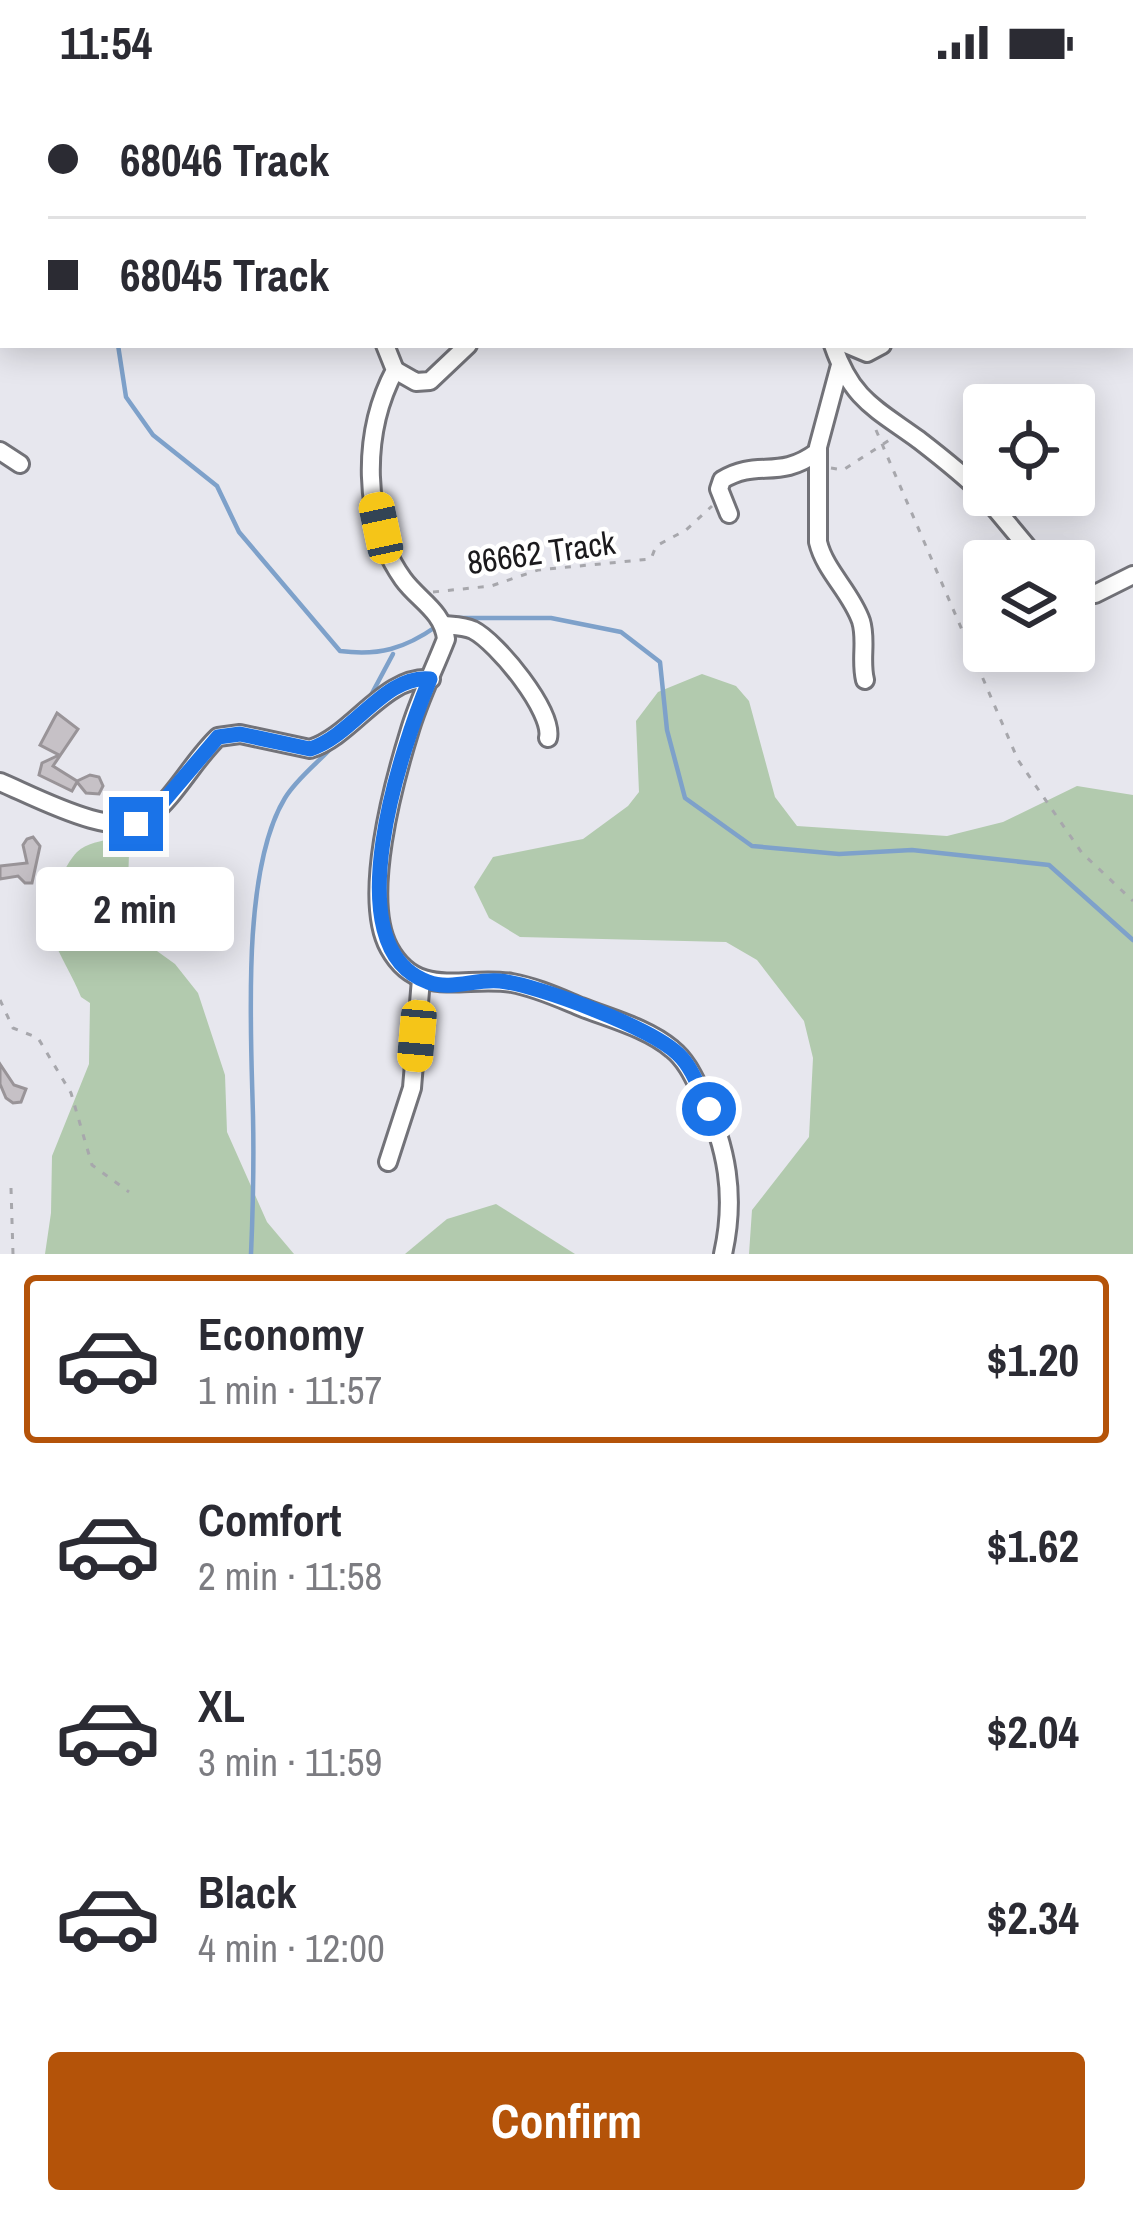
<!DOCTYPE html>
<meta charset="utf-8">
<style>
body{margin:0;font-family:"Archivo Narrow",sans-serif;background:#f7f7f7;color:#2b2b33;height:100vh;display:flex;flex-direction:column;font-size:45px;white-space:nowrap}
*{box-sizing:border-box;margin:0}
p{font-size:39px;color:#7c7c81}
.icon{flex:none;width:66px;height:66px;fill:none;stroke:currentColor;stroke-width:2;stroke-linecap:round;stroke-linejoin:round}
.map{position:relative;height:1170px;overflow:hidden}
.panel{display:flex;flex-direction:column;background:#fff;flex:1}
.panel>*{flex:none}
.hud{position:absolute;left:0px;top:0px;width:1134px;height:264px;box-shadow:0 6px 30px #0003;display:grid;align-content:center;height:264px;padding:0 48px;background:#fff}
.buttons{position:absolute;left:963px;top:300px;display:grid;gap:24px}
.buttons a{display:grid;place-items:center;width:132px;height:132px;border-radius:12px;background:#fff;box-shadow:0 6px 30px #0003;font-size:60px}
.end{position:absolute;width:54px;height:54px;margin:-27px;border:15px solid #1a73e8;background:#fff;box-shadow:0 0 0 6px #fff}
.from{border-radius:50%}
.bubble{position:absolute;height:84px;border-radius:12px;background:#fff;box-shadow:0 6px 30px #0003;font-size:39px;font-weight:700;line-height:84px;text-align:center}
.car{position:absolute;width:36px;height:72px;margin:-36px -18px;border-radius:15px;box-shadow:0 0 9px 3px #0007;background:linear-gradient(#f5c518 24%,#345 0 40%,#f5c518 0 76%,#345 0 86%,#f5c518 0)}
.hud b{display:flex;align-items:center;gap:42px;height:114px;font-size:45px}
.hud b+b{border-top:3px solid #e1e1e2}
.hud i{width:30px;height:30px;background:#2b2b33}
ul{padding:21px 0 0;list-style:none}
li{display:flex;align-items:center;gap:36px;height:168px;margin:0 24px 18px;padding:0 24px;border:6px solid transparent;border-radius:12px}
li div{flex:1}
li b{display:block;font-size:45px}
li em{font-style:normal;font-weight:700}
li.on{border-color:#b45309}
li>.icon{width:108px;height:108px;stroke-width:1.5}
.action{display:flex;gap:24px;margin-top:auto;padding:24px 48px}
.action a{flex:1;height:138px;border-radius:12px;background:#b45309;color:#fff;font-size:48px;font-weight:700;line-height:138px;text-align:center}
.status{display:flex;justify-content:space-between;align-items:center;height:84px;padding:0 60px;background:#fff;direction:ltr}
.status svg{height:33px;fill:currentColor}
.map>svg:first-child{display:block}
.green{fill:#b2caae}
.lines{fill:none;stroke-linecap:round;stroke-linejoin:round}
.stream{stroke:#7ea1ca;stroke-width:4.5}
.building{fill:#c6c1c6;stroke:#999498;stroke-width:3}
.minor-casing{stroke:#727278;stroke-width:22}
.path{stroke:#a7a7ac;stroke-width:3;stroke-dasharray:6 9;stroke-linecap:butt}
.minor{stroke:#fff;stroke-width:16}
.route{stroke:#1a73e8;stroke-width:15}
.labels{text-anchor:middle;stroke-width:9;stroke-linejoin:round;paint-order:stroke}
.street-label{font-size:33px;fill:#1b1a1d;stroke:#fff}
</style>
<div class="status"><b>11:54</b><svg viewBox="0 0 49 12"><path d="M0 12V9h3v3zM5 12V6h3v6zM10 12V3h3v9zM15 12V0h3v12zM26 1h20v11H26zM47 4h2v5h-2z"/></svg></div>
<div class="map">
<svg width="1133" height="1170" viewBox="0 0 1133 1170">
<rect width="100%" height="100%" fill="#e7e7ee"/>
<g class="green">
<path d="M702 590 736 602 749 617 775 713 797 742 947 752 1003 738 1077 702 1133 711V1170H749L752 1126 809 1053 813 974 804 937 757 876 726 858 520 853 489 834 474 803 493 773 583 755 628 722 639 708 636 637 658 608Z"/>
<path d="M114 754 125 761 129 770 127 828 132 849 175 880 198 909 225 991 227 1048 267 1138 294 1170H45L51 1129 52 1072 89 980 90 919 81 913C73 892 59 872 52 851 44 828 61 785 77 768 86 759 102 757 114 754Z"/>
<path d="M496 1120 575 1170H405L447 1135Z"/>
</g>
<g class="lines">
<g class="stream">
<path d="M385 0 386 3"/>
<path d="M0 91 3 103"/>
<path d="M118 261 126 313 153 351 217 402 239 448 340 567C379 572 404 565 437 542"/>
<path d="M458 534H551L621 548 660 578 667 646 685 714 752 762 839 770 912 766 1049 781 1133 856"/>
<path d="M370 613 393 570"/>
<path d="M251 1170C253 1124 254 1078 253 1032 251 948 241 786 285 714 297 694 320 677 335 660"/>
</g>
</g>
<g class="building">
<path d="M57 629 78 645 53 682 77 697 90 691 99 693 103 702 99 710 86 709 77 698 72 707 39 691 42 679 59 671 40 661Z"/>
<path d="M33 753 40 762 32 799H25L18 792 0 795V782L27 779 23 761 27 755Z"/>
<path d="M0 980 14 1001 26 1005 21 1018 13 1019 6 1014 0 1000Z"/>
</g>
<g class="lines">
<defs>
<g id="minor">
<path d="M278 0 280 3"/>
<path d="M0 2 3 4"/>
<path d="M582 3 583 0"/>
<path d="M1131 242 1133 243"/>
<path d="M385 261 395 286C362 348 361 436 403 495 418 516 443 527 446 555 434 586 418 617 409 649 393 701 362 815 389 864 418 917 465 891 512 899 535 903 559 914 581 923 611 935 647 944 672 965 687 977 694 994 702 1010 727 1063 736 1112 723 1170"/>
<path d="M833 261C852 316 875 324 919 356 941 373 964 391 984 411"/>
<path d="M848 261 867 269 882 261"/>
<path d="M840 281 818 363V458C825 487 851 508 861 537 867 556 860 576 865 596"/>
<path d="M395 286 416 298 430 297 468 261"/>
<path d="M0 367 20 380"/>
<path d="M984 411 1039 477"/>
<path d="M729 430 719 405 722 396C758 374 778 397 817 368"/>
<path d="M1074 511 1095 510 1133 491"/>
<path d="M444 541C454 542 464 542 473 546 497 558 554 628 548 654"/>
<path d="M0 698C34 712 119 759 150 732 177 710 193 677 218 653L240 650 310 665C353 652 384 591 431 595"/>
<path d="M388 1078 412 1004 421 895"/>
</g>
</defs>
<use href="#minor" class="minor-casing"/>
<g class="path">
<path d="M879 0 883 3"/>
<path d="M1003 0V3"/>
<path d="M1131 89H1133"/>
<path d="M876 346 1018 676 1082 769 1133 817"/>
<path d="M831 384 843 386 891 355"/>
<path d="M433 508 491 502 538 486 651 475 656 462 686 446 712 422"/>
<path d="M0 916 13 944 38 954 71 1009 92 1081 129 1108"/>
<path d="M11 1104 13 1170"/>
</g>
<use href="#minor" class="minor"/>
</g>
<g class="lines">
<path class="route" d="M136 740 151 732 218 653 240 650 310 665C353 652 385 590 430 595 403 660 332 864 428 898 451 907 477 894 500 897 538 901 651 944 678 970 693 984 700 1007 709 1025"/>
</g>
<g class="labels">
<g class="street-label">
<text transform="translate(541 468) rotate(-8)" y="12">86662 Track</text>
</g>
</g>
</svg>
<div class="buttons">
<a><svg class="icon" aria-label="locate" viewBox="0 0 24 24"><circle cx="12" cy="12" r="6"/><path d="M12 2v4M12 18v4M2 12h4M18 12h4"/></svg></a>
<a><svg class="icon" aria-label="layers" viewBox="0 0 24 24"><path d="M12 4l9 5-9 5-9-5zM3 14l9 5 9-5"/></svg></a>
</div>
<i class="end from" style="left:709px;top:1025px"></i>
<i class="end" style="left:136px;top:740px"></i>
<div class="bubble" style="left:36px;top:783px;width:198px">2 min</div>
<i class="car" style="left:381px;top:444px;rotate:348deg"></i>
<i class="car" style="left:417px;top:952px;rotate:185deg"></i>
<div class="hud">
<b><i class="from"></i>68046 Track</b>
<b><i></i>68045 Track</b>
</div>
</div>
<section class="panel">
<ul>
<li class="on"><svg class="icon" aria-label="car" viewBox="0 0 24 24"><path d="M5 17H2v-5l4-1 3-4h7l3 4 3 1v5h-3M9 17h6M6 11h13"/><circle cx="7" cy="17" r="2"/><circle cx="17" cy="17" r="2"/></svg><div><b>Economy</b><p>1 min · 11:57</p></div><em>$1.20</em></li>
<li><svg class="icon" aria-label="car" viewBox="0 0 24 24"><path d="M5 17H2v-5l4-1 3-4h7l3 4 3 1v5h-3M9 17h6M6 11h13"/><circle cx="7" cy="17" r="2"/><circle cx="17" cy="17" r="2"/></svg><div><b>Comfort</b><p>2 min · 11:58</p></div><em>$1.62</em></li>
<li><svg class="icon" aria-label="car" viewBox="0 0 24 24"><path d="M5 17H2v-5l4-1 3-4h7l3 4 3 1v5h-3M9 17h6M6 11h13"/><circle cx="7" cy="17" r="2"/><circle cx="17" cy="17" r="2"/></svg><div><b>XL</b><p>3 min · 11:59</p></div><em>$2.04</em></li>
<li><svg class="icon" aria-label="car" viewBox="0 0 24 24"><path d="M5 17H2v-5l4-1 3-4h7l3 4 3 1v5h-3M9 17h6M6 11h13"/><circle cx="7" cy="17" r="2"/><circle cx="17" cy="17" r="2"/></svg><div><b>Black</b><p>4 min · 12:00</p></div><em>$2.34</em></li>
</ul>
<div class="action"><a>Confirm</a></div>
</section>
